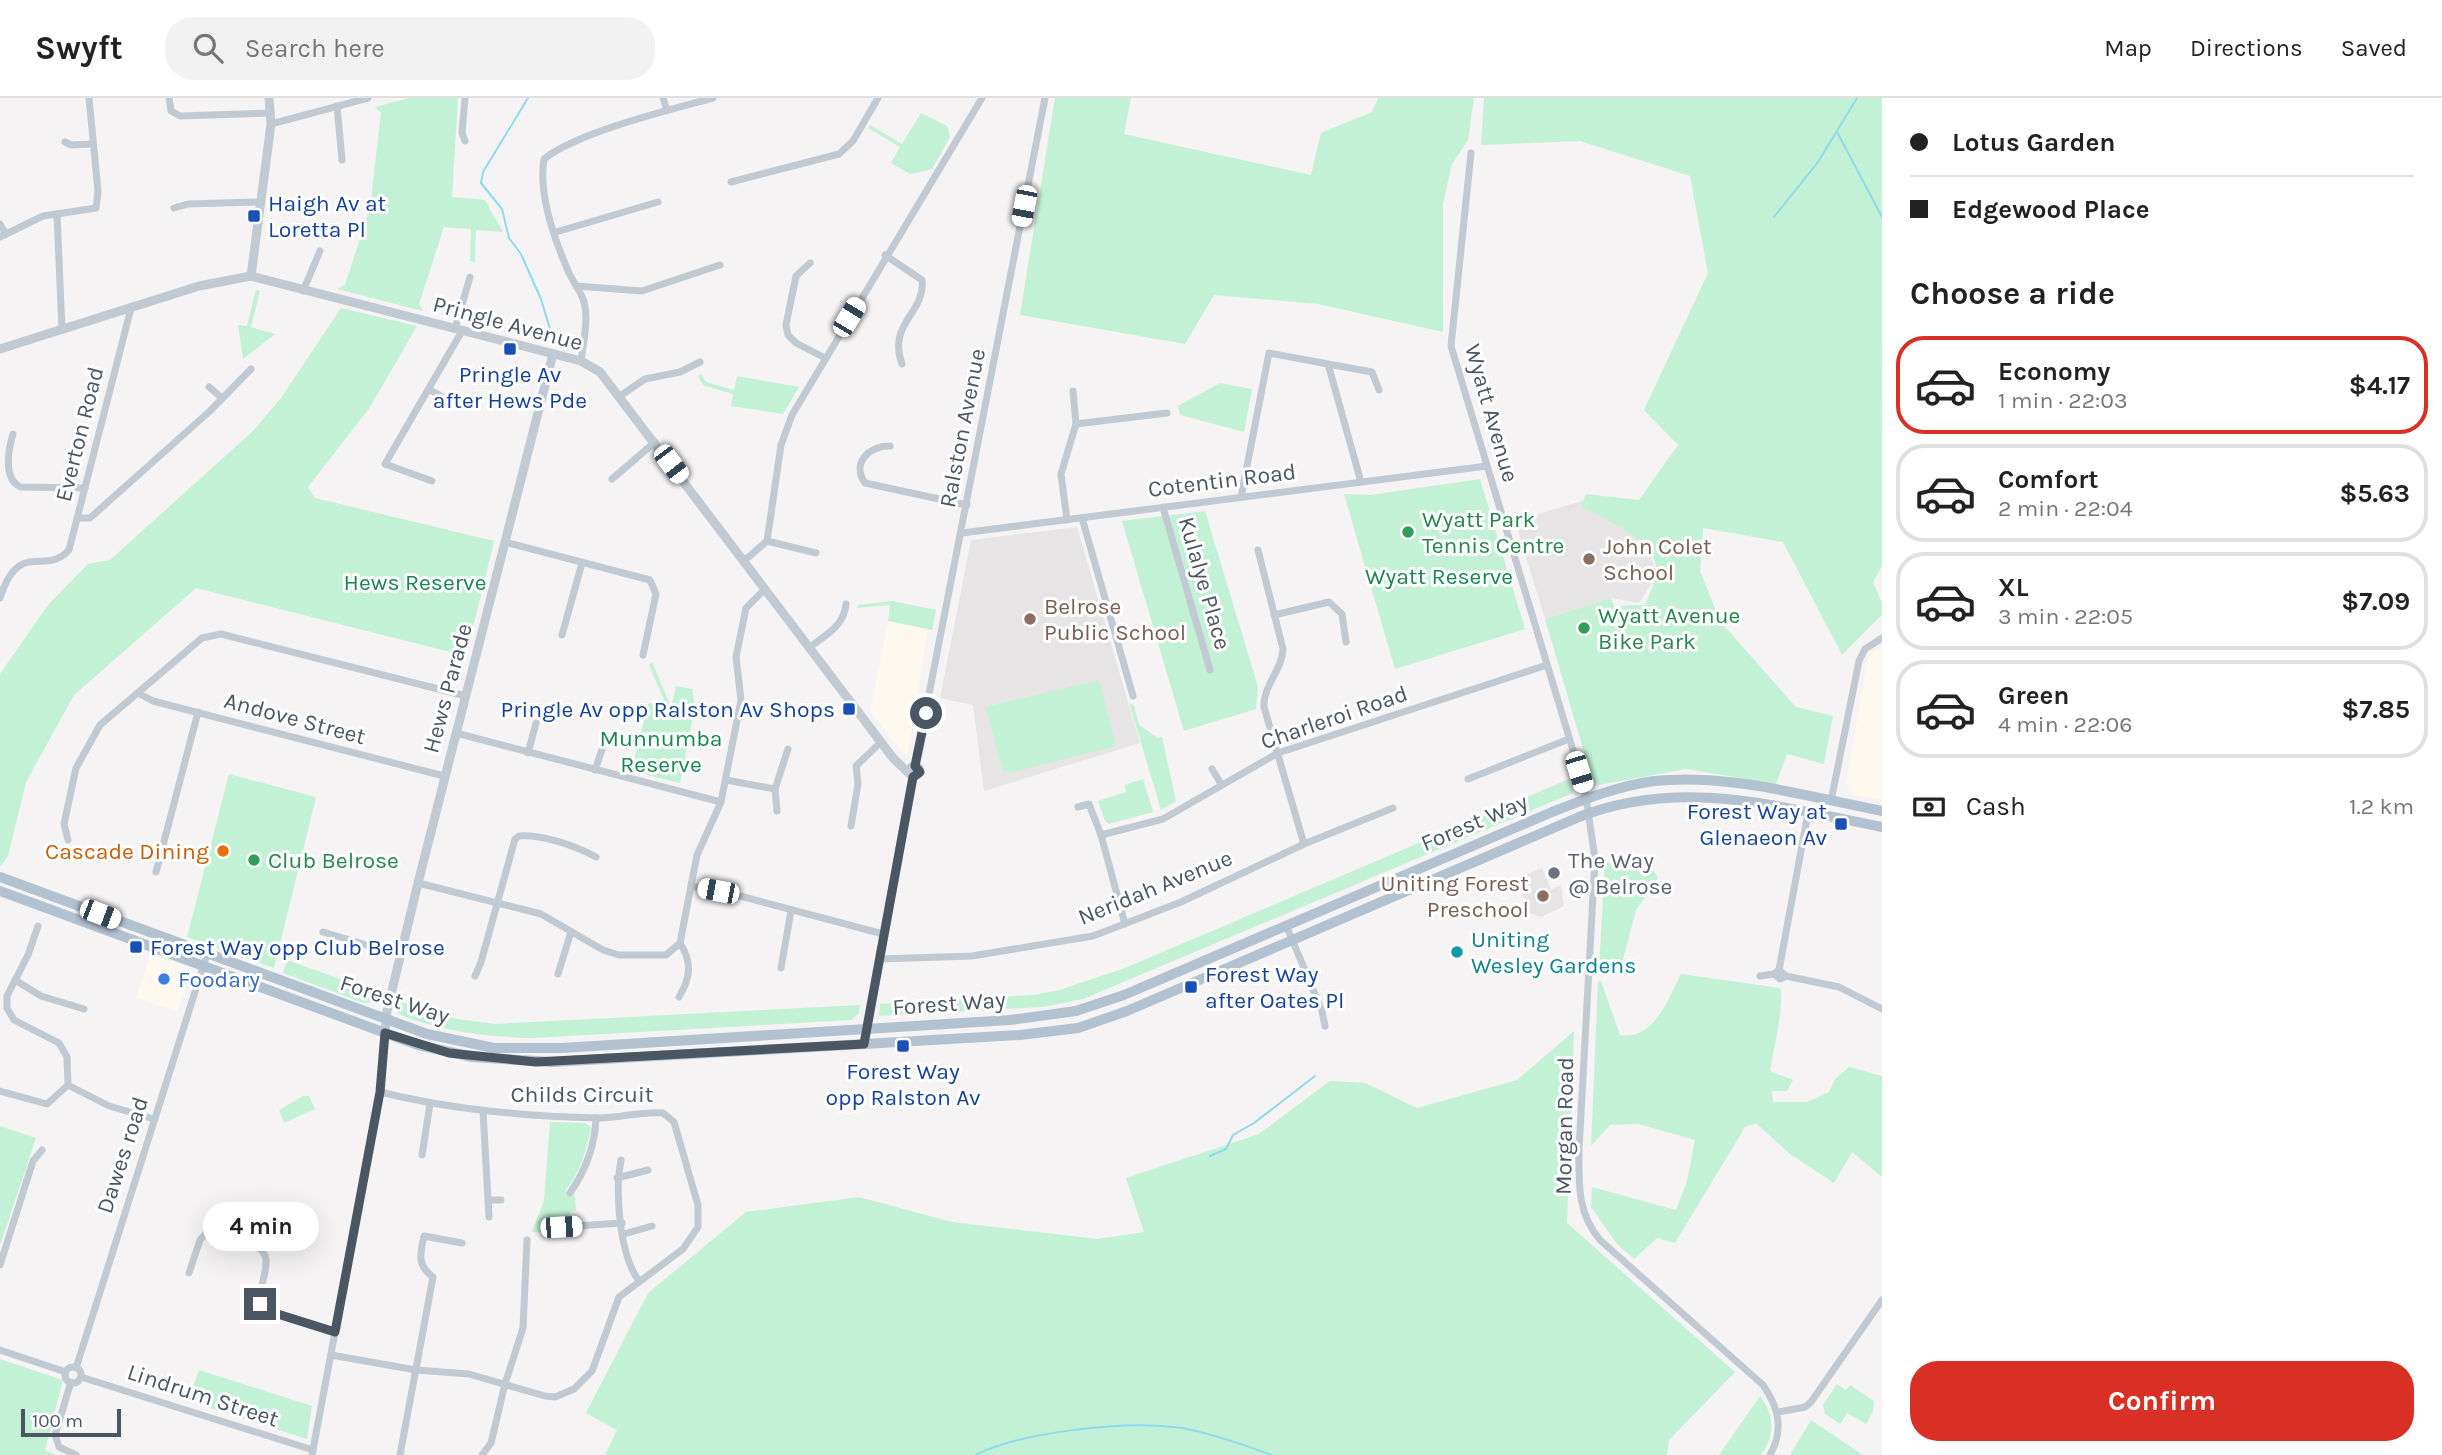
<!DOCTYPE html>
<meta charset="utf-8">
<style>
body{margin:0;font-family:Karla,sans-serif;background:#f2f2f2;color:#222;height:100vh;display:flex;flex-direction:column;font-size:26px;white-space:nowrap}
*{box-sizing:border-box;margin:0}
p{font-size:23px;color:#767676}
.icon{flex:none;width:38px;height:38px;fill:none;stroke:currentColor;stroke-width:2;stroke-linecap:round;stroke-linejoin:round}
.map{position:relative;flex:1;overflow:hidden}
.sheet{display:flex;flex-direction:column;background:#fff;width:560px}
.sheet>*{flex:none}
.guide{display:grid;align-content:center;height:154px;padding:0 28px;background:#fff}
.scale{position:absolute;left:21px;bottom:18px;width:100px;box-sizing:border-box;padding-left:7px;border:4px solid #4a5661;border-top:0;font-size:19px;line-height:24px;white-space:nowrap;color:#4a5661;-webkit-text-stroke:5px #fff;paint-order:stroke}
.end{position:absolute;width:32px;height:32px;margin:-16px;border:9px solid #4a5661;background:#fff;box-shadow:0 0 0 4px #fff}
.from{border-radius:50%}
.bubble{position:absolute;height:49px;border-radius:24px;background:#fff;box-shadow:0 7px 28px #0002;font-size:23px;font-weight:700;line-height:49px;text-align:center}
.car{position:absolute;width:21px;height:42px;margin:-21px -10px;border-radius:9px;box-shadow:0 0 5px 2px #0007;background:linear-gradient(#fff 24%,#345 0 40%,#fff 0 76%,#345 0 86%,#fff 0)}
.guide b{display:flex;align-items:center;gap:24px;height:66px;font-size:26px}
.guide b+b{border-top:2px solid #e0e0e0}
.guide i{width:18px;height:18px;background:#222}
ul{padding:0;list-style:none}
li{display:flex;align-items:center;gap:21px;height:98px;margin:0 14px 10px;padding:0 14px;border:4px solid #e0e0e0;border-radius:28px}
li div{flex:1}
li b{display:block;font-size:26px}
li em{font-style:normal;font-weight:700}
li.active{border-color:#d93025}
li>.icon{width:63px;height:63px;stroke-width:1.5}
h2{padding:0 28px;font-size:32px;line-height:84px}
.pay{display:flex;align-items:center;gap:18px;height:77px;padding:0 28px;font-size:26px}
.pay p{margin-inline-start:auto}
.button{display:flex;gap:14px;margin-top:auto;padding:14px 28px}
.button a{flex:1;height:80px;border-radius:28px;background:#d93025;color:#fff;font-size:28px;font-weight:700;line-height:80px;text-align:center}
header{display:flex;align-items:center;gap:42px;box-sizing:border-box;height:98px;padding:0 35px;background:#fff;border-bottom:2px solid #e0e0e0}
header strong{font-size:33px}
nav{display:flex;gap:38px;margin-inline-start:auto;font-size:24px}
.search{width:490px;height:63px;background:#f2f2f2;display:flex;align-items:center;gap:18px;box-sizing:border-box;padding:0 24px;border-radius:28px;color:#767676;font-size:26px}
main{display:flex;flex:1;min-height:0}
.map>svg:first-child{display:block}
.commercial{fill:#fdf9ef}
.education{fill:#e6e4e5}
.green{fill:#c3f1d5}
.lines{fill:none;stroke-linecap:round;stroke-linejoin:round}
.stream{stroke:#90daee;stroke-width:2}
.minor{stroke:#c1cad2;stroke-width:7}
.tertiary{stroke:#c1cad2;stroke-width:9}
.primary{stroke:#b3c2d1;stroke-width:10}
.route{stroke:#4a5661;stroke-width:9}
.transit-dot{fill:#1a4fb4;stroke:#fff;stroke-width:2.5}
.leisure-dot{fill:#2e9e5b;stroke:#fff;stroke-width:2.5}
.education-dot{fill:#8d6e63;stroke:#fff;stroke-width:2.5}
.food-dot{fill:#e8710a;stroke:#fff;stroke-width:2.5}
.worship-dot{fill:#6b7280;stroke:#fff;stroke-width:2.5}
.culture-dot{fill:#0f9aa8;stroke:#fff;stroke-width:2.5}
.shop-dot{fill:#3f7fe0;stroke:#fff;stroke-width:2.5}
.labels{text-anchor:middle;stroke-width:6;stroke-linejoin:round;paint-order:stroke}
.transit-label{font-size:23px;fill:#164399;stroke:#fff;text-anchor:start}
.street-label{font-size:23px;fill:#4a5661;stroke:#fff}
.leisure-label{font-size:23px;fill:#27864d;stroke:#fff;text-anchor:start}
.education-label{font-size:23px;fill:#785e54;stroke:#fff;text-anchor:start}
.park-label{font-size:23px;fill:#17864f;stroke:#fff}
.food-label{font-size:23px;fill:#c56008;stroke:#fff;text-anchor:end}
.worship-label{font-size:23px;fill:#5b616d;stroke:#fff;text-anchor:start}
.culture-label{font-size:23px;fill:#0d838f;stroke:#fff;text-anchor:start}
.shop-label{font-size:23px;fill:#366cbe;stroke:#fff;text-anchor:start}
</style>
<header>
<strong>Swyft</strong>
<div class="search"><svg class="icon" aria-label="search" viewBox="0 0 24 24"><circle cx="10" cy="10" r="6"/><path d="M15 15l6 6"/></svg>Search here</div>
<nav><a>Map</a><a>Directions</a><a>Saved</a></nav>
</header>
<main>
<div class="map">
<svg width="1882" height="1357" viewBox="0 0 1882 1357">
<rect width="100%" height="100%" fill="#f5f3f3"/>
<g class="commercial">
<path d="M888 523 928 531 908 655 903 656 870 613Z"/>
<path d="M1882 549V702L1854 697 1846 686 1868 558Z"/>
<path d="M150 856 189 870 178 914 136 900Z"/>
</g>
<g class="education">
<path d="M1592 400 1639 426 1654 468 1652 485 1639 505 1611 500 1545 521 1515 423Z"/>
<path d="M1077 429 1140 645 984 693 973 607 940 600 971 442Z"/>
<path d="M1542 770 1551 792 1561 787 1564 808 1541 819 1530 815 1516 781Z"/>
</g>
<g class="green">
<path d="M409 0H458L452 99 485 102 503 134 476 132 475 164 470 163 471 131 444 129 419 206 423 213 337 191 345 187 370 110 381 15 375 9Z"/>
<path d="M1055 0H1131L1124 36 1311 77 1321 35 1372 14 1378 0H1474L1468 42 1452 66 1443 105V234L1318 206 1214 197 1185 246 1020 217Z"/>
<path d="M1484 0H1882V468L1873 484 1882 505V517L1842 557 1783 444 1703 430 1700 473 1720 523 1796 609 1833 618 1824 666 1787 656 1776 686 1686 671 1594 688 1545 521 1611 500 1614 508 1645 507C1649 497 1655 485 1656 475 1661 444 1604 421 1581 408L1586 396 1639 402 1678 347 1644 312 1708 175 1690 78 1580 43 1481 47Z"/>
<path d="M921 15 947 28 950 39 932 71 910 76 891 65 900 49 868 30 870 27 902 46Z"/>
<path d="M256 192 260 193 251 229 275 236 243 261 238 227 247 228Z"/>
<path d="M341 210 417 228 370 309 308 389 315 400 494 443 466 558 196 490 74 597 26 684 8 758 0 769V576L48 507 88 466 110 462 253 333 281 300Z"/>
<path d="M701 276 706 284 734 292 737 278 799 289 783 316 731 308 733 296 703 287 698 278Z"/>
<path d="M1220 285 1252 291 1244 334 1180 317 1178 308Z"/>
<path d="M1480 381 1525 531 1395 571 1344 396 1370 397Z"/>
<path d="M1205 413 1258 589 1256 611 1184 633 1122 423Z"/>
<path d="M892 503 936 512 932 532 888 523 890 507 857 510 858 507Z"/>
<path d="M652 564 671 609 676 588 692 591 695 609 680 685 631 673 649 605 667 609 649 567Z"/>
<path d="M1099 582 1116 648 1013 674 1003 673 986 609Z"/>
<path d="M1129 604 1134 608 1139 627 1158 640 1162 639 1176 703 1161 712Z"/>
<path d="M229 676 316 699 274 870 187 839Z"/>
<path d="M1143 681 1153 714 1109 726 1105 723 1098 703 1126 694 1125 687Z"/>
<path d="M1569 681 1573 695 1083 901 1043 909 879 918 880 906 1034 897 1059 892 1125 870Z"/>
<path d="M1605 763 1622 772 1654 773 1658 780 1636 812 1621 869 1599 870Z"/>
<path d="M287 862 379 895 375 904 364 905 283 875Z"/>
<path d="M1681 876 1780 890C1785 904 1773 954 1770 973L1793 982 1787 993H1772L1773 1004H1807L1829 994 1835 981 1849 969 1882 978V1079L1852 1054 1834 1085 1790 1056 1756 1025 1745 1029 1675 1145 1657 1140 1634 1161 1617 1146 1591 1109 1592 1089 1676 1112 1687 1083 1695 1042 1639 1026 1610 1027 1591 1048 1598 884 1601 883 1620 937C1655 942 1668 901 1681 876Z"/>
<path d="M398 903 457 921 495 926 860 907 859 915 851 922 534 940C489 939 443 934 401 917L395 913Z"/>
<path d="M1574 933 1567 1125 1735 1274 1669 1342 1667 1357H605L617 1332 586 1315 648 1195 746 1114 859 1099 952 1124 1097 1141 1144 1134 1126 1080 1259 1036 1330 983 1365 985 1417 1010 1517 982Z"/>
<path d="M303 998H309L315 1011 284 1025 279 1012Z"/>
<path d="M550 1024 585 1025 591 1029C587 1052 580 1074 565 1093L575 1098 576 1113H570V1123L559 1125 557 1136 532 1134 544 1103Z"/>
<path d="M0 1028 36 1040 0 1147Z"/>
<path d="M0 1261 63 1282 45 1352 56 1357H0Z"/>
<path d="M199 1272 312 1308 307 1341 188 1303Z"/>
<path d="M1837 1286 1846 1292 1850 1287 1874 1303 1873 1313 1866 1326 1847 1315 1840 1326 1825 1316 1823 1307Z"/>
<path d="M1760 1298C1775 1318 1775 1337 1761 1357H1719Z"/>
<path d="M1811 1322 1863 1357H1790Z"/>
</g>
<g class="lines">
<g class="stream">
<path d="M528 0 483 74 481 85 502 111 509 140 521 156 541 201 552 238"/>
<path d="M1837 34 1882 119"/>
<path d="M1774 119 1818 64 1857 0"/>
<path d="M1210 1058 1226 1051 1233 1037 1254 1025 1315 978"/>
<path d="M975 1357C1022 1334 1121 1323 1174 1329 1198 1331 1248 1348 1271 1357"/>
</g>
<g class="minor">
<path d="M169 0 171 13 180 18 271 15"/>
<path d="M663 0 667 12"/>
<path d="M337 8 342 62"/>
<path d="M271 26 368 0"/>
<path d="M465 43 462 35 465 0"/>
<path d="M65 44 71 47 92 46"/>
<path d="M1471 55 1451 248 1585 692 1595 761 1579 1052C1579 1086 1577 1115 1600 1142L1763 1287C1779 1310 1784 1332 1770 1357"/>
<path d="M731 84 839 56 853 43 878 0"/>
<path d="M174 110 188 106 260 104"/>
<path d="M57 116 62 232"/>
<path d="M0 126 6 136"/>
<path d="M556 134 658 104"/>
<path d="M0 139 43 118 96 110 98 93 89 0"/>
<path d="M885 157 922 182C926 215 887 225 902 266"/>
<path d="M810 165 796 178 786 227 788 237 796 245 825 260"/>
<path d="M576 188 642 193 720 167"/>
<path d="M303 193 320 153"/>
<path d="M455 231 470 179"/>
<path d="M581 263C583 244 589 222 584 204 581 194 574 185 569 175 555 143 538 96 544 61 578 34 669 12 713 0"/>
<path d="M1328 266 1372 274 1379 292"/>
<path d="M209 289 222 300"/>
<path d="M430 292 459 308"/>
<path d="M1073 293 1076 326"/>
<path d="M620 298 645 281 680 274 700 264"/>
<path d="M13 336C8 352 3 382 21 389L85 390"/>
<path d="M890 348C869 348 851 365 865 385L967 407"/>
<path d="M612 381 655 344"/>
<path d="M432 383 385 366 462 233"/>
<path d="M1241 399 1269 255 1328 266 1361 384"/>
<path d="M1163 409 1210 572"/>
<path d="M77 420H90L210 313 251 271"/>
<path d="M1082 420 1133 598"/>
<path d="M1067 422 1061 376 1076 326 1167 315"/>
<path d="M962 435 1487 368"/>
<path d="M767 443 816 455"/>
<path d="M505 444 650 482 656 496 643 557"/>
<path d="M1258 452 1283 551C1282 573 1263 587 1264 609L1304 746"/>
<path d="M744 463 767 443 781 347 792 317 982 0"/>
<path d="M0 500C19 440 45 479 69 452L131 210"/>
<path d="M1274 517 1329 504 1342 516 1346 544"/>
<path d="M562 537 582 465"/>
<path d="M810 549C826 537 844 528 846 506"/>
<path d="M138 595 153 603 444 678"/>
<path d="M456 635 721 704"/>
<path d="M528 655 536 625"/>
<path d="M915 668 1045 0"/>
<path d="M1212 671 1221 686"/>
<path d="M595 672 605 643"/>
<path d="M1468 681 1569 641"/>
<path d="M726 682 775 691"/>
<path d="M1831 703 1859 563 1865 551 1882 540"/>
<path d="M1078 709 1089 706 1101 737 1125 826"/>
<path d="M777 713 775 691 788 651"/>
<path d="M851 728 858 686 856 668 881 644"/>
<path d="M1101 737 1163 721 1278 655 1547 567"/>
<path d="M68 742 64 726 76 670 100 627 202 540 221 536 466 598"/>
<path d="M156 774 198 614"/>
<path d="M418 785 541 816 603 852 619 857H666L680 845 697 757 721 704 741 602 736 559 746 510 765 491"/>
<path d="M691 788 744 799 883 836"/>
<path d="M1286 827 1322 913 1325 928"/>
<path d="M323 834 400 857"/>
<path d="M879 861 972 858 1093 838 1181 804 1304 746 1393 710"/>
<path d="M781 870 791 813"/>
<path d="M1779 872 1808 715"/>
<path d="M558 876 571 834"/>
<path d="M475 878 481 864 515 741 519 738C542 736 576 748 596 759"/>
<path d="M1760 878 1774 876 1779 872 1786 878 1780 881 1774 876"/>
<path d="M1786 878 1839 889 1882 911"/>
<path d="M15 882 41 898 84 911"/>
<path d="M679 899C691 879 692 864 680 845"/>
<path d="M68 987 109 1008 154 1021"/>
<path d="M0 993 47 1006 68 987 67 959 59 945 14 922 7 910V898L28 857 38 828"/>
<path d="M483 1013 489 1119"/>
<path d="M422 1057 430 1006"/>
<path d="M621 1062C615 1094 619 1156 639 1183"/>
<path d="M617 1080 648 1072"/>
<path d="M570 1095C586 1072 595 1047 596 1020"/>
<path d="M488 1102H501"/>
<path d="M561 1129 622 1125"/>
<path d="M624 1136 652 1128"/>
<path d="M0 1167 33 1063 42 1052"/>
<path d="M189 1175 200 1142 207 1134 254 1147C282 1160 251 1190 264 1211L335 1234"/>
<path d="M0 1252 66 1274"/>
<path d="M331 1257 416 1272 469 1276 545 1298 555 1299 574 1291 592 1273 619 1199 683 1151 698 1129V1107L674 1024 663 1015C642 1013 620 1020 599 1020 524 1018 453 1012 380 994"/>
<circle cx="73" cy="1277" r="8"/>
<path d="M76 1270 207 856"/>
<path d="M81 1279 313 1352"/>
<path d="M71 1284 55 1337 59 1349 76 1357"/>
<path d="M1778 1314 1805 1309 1811 1304 1882 1202"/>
<path d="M312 1357 380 994 385 935"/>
<path d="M400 1357 433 1179C417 1168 420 1155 424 1138L462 1145"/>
<path d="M482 1357 491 1345 505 1286 523 1230 527 1142"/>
</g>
<g class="tertiary">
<path d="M251 178 271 26 269 0"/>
<path d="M0 251 199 188 251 178 581 263 600 274 893 660 913 679 864 945"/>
<path d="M908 672 913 668 919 670V676L913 679"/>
<path d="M385 935 387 913 418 785 553 256"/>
</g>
<g class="primary">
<path d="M0 779 427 936 494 950H562L1010 922 1076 913 1124 897 1552 714C1585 701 1618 688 1654 683 1729 675 1809 699 1882 713"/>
<path d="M0 793 418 947 472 959 552 964 1020 937 1078 930 1127 913 1579 719C1682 679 1778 709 1882 729"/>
</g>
</g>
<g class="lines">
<path class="route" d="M260 1206 268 1213 335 1234 380 994 385 935 449 955 536 964 864 946 913 679 920 674 915 668 926 615"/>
</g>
<g class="transit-dot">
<rect x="247" y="111" width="14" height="14" rx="3.5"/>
<rect x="503" y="244" width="14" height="14" rx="3.5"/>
<rect x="842" y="604" width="14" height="14" rx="3.5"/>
<rect x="1834" y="719" width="14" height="14" rx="3.5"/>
<rect x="129" y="842" width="14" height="14" rx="3.5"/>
<rect x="1184" y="882" width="14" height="14" rx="3.5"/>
<rect x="896" y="941" width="14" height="14" rx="3.5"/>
</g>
<g class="leisure-dot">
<circle cx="1408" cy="434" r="7"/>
<circle cx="1584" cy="530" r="7"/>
<circle cx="254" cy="762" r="7"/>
</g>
<g class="education-dot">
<circle cx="1589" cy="461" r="7"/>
<circle cx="1030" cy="521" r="7"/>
<circle cx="1543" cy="798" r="7"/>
</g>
<circle class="food-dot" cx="223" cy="753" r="7"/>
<circle class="worship-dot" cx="1554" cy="775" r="7"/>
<circle class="culture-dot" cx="1457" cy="854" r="7"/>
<circle class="shop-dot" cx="164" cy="881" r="7"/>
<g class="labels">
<g class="transit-label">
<text x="268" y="113">Haigh Av at<tspan x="268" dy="26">Loretta Pl</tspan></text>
<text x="510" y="284" text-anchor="middle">Pringle Av<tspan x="510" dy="26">after Hews Pde</tspan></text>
<text x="835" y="619" text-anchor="end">Pringle Av opp Ralston Av Shops</text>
<text x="1827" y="721" text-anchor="end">Forest Way at<tspan x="1827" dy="26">Glenaeon Av</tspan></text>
<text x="150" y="857">Forest Way opp Club Belrose</text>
<text x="1205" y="884">Forest Way<tspan x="1205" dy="26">after Oates Pl</tspan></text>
<text x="903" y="981" text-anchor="middle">Forest Way<tspan x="903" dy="26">opp Ralston Av</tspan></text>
</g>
<g class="street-label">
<text transform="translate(508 225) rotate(15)" y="8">Pringle Avenue</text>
<text transform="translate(1492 315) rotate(74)" y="8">Wyatt Avenue</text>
<text transform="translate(962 330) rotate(-79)" y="8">Ralston Avenue</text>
<text transform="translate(79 336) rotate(-76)" y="8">Everton Road</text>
<text transform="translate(1222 382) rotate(-7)" y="8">Cotentin Road</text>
<text transform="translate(1205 485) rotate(74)" y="8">Kulalye Place</text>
<text transform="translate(447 590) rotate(-75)" y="8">Hews Parade</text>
<text transform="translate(1334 619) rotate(-19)" y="8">Charleroi Road</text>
<text transform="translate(295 620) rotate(15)" y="8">Andove Street</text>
<text transform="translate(1474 724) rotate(-23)" y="8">Forest Way</text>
<text transform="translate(1155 789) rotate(-22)" y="8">Neridah Avenue</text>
<text transform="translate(395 901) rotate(18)" y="8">Forest Way</text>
<text transform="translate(949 905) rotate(-4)" y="8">Forest Way</text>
<text x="582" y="1004">Childs Circuit</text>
<text transform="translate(1564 1028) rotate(-89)" y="8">Morgan Road</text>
<text transform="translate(122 1057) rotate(-72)" y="8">Dawes road</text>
<text transform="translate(203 1297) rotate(18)" y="8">Lindrum Street</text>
</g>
<g class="leisure-label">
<text x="1422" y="429">Wyatt Park<tspan x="1422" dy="26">Tennis Centre</tspan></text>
<text x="1598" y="525">Wyatt Avenue<tspan x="1598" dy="26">Bike Park</tspan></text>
<text x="268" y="770">Club Belrose</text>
</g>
<g class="education-label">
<text x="1603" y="456">John Colet<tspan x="1603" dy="26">School</tspan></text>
<text x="1044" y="516">Belrose<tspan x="1044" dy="26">Public School</tspan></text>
<text x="1529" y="793" text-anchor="end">Uniting Forest<tspan x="1529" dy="26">Preschool</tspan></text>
</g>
<g class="park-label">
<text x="1439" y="486">Wyatt Reserve</text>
<text x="415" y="492">Hews Reserve</text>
<text x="661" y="648">Munnumba<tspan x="661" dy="26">Reserve</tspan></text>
</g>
<g class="food-label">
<text x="209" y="761">Cascade Dining</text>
</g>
<g class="worship-label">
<text x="1568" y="770">The Way<tspan x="1568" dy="26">@ Belrose</tspan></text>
</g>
<g class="culture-label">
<text x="1471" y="849">Uniting<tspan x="1471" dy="26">Wesley Gardens</tspan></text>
</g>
<g class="shop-label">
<text x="178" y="889">Foodary</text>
</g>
</g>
</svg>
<div class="scale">100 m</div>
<i class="end from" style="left:926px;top:615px"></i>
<i class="end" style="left:260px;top:1206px"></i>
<div class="bubble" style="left:203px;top:1104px;width:116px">4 min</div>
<i class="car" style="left:1024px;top:108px;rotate:191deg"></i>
<i class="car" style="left:849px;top:219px;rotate:31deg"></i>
<i class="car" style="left:671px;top:366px;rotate:143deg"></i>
<i class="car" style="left:1579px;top:674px;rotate:163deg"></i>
<i class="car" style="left:718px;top:793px;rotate:281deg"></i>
<i class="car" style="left:100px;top:816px;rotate:111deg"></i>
<i class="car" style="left:561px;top:1129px;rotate:87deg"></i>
</div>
<section class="sheet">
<div class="guide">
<b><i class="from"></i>Lotus Garden</b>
<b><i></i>Edgewood Place</b>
</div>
<h2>Choose a ride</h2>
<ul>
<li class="active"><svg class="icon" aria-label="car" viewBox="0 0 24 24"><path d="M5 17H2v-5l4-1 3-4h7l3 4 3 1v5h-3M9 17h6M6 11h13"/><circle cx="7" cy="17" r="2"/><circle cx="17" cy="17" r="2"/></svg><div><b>Economy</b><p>1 min · 22:03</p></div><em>$4.17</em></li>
<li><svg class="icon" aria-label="car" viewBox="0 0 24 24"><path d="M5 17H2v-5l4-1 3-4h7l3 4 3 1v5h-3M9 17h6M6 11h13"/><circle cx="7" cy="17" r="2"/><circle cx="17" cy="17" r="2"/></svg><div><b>Comfort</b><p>2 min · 22:04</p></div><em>$5.63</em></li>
<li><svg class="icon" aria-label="car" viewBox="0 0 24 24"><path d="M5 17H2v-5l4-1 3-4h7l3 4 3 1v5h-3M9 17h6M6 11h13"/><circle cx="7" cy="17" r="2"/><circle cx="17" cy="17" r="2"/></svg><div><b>XL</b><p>3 min · 22:05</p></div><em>$7.09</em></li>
<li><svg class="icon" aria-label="car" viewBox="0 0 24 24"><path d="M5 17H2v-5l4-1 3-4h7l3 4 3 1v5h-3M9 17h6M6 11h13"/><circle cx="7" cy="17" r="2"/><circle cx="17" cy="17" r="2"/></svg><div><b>Green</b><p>4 min · 22:06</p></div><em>$7.85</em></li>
</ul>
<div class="pay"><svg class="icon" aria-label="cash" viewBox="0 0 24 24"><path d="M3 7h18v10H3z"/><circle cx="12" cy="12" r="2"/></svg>Cash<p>1.2 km</p></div>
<div class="button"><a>Confirm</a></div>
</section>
</main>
